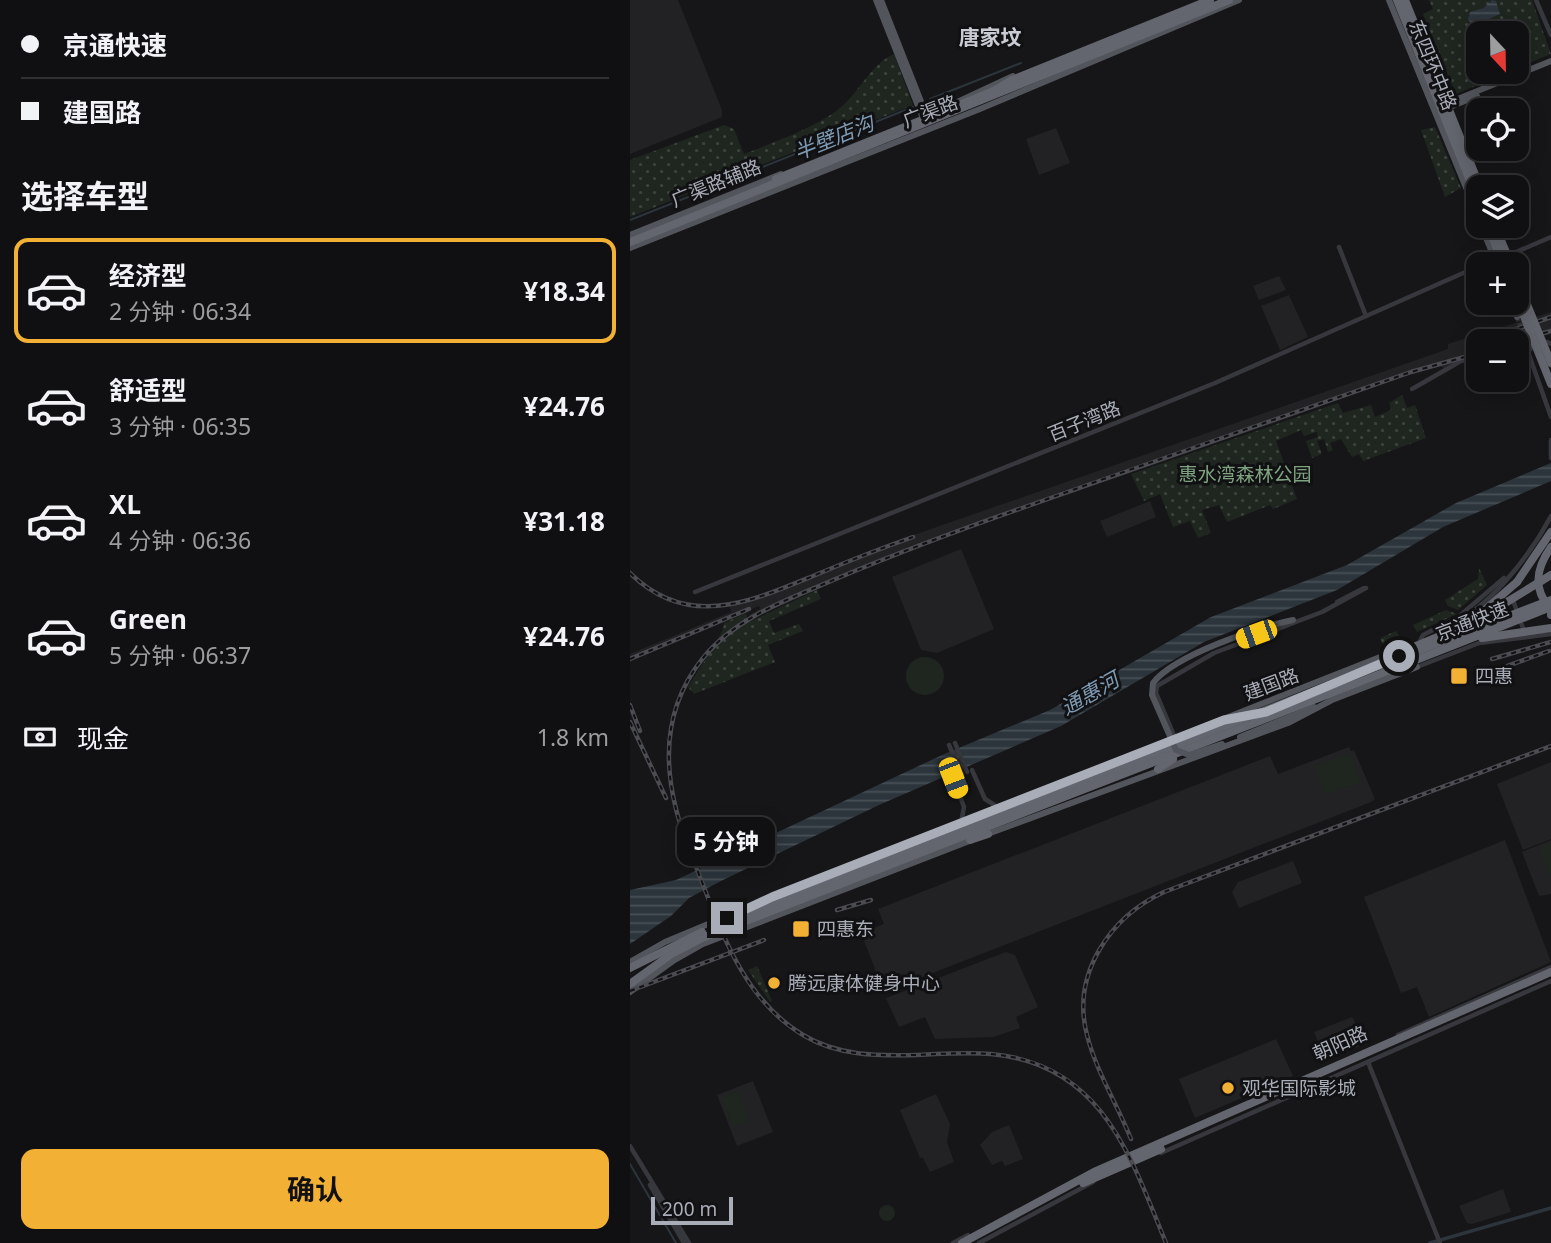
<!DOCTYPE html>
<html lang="zh">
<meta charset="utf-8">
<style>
body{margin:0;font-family:"Noto Sans","Noto Sans SC",sans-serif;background:#1e1e20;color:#f1f3f6;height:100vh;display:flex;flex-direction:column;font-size:26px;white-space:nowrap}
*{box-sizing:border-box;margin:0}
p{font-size:23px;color:#9c9d9f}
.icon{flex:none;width:38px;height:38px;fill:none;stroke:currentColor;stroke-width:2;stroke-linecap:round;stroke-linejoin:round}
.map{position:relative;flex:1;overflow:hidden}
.sheet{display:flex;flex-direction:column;background:#101012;width:630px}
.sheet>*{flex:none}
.banner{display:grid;align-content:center;height:154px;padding:0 21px;background:#101012}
.needle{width:46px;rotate:158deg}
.controls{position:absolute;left:836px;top:21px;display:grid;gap:14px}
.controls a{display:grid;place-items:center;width:63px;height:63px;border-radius:14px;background:#101012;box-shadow:0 4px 18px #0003,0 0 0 2px #303032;font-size:35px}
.scale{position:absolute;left:21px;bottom:18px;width:82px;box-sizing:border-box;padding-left:7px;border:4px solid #a8adb8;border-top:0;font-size:19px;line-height:24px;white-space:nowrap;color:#a8adb8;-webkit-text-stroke:5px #111113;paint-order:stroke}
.end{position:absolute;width:32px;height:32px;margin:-16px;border:9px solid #a8adb8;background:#111;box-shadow:0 0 0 4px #111}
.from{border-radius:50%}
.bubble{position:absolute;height:49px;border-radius:14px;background:#101012;box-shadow:0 4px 18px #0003,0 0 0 2px #303032;font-size:23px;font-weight:700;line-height:49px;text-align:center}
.car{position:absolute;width:21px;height:42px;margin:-21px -10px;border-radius:9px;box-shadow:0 0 5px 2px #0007;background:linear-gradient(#f5c518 24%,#345 0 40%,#f5c518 0 76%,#345 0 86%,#f5c518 0)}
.banner b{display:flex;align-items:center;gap:24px;height:66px;font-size:26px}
.banner b+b{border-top:2px solid #303032}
.banner i{width:18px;height:18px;background:#f1f3f6}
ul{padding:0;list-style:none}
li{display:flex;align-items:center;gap:21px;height:105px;margin:0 14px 10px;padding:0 7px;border:4px solid transparent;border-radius:14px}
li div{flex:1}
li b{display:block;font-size:26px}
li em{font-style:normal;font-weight:700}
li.active{border-color:#f2b134}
li>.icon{width:63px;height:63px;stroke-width:1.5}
h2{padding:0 21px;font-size:32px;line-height:84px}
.pay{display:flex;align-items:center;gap:18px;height:77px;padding:0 21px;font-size:26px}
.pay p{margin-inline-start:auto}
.action{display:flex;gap:14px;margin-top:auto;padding:14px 21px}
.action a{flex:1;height:80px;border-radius:14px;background:#f2b134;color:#111;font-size:28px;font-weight:700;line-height:80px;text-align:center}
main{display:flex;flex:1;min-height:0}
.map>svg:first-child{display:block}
.built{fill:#222225}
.grass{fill:#1e261f}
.park{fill:url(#park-dots)}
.water{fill:url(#water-rules)}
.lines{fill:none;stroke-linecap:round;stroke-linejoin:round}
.stream{stroke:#2c353c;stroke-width:2}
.canal{stroke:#2c353c;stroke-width:3.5}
.minor-tunnel{stroke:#333438;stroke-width:4.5;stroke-dasharray:4.5 2;stroke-linecap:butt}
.minor{stroke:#37383d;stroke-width:4.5}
.major{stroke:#53555c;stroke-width:6}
.highway{stroke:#63666e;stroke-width:8}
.rail-casing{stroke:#4a4c52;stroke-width:4.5}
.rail{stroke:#111113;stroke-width:2;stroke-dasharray:5;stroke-linecap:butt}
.major-bridge{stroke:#53555c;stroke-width:6}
.highway-bridge{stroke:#63666e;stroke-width:8}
.route{stroke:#a8adb8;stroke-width:9}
.poi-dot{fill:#f2b134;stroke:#111113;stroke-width:2.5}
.labels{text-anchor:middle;stroke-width:6;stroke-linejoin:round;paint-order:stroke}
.street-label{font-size:19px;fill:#a8adb8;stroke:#111113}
.park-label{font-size:19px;fill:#7fa381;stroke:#111113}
.poi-label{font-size:19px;fill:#a8adb8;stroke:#111113;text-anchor:start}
.neighbourhood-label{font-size:21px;font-weight:bold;fill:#c9ccd4;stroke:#111113}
.water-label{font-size:21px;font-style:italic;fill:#7f9bb3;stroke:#111113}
</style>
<main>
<section class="sheet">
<div class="banner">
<b><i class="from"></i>京通快速</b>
<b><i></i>建国路</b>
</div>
<h2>选择车型</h2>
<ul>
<li class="active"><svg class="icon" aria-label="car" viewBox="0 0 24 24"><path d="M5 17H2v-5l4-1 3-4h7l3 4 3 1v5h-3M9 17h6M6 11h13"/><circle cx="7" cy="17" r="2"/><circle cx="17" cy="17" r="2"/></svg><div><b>经济型</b><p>2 分钟 · 06:34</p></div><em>¥18.34</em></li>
<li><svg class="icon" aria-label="car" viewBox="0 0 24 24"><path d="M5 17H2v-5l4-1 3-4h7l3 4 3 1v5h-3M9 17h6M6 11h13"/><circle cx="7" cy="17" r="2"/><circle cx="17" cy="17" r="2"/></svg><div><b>舒适型</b><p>3 分钟 · 06:35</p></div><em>¥24.76</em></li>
<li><svg class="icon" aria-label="car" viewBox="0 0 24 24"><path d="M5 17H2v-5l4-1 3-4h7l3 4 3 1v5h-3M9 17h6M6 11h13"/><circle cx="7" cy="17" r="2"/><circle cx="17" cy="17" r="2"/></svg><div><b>XL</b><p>4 分钟 · 06:36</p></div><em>¥31.18</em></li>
<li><svg class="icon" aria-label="car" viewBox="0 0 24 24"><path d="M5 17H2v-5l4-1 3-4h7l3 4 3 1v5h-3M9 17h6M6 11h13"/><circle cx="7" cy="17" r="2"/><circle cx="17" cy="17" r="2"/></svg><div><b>Green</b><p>5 分钟 · 06:37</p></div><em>¥24.76</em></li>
</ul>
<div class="pay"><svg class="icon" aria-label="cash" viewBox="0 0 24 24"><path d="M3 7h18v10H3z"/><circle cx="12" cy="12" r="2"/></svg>现金<p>1.8 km</p></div>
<div class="action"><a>确认</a></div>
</section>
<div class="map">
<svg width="921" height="1243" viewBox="0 0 921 1243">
<defs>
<pattern id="park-dots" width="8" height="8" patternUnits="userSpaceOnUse" patternTransform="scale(1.75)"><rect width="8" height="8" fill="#1e261f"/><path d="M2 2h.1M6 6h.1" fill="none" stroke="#3c433d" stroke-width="1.8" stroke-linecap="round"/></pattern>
<pattern id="water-rules" width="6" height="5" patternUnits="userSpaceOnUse" patternTransform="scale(1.75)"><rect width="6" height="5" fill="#2c353c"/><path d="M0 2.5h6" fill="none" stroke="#485056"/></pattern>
</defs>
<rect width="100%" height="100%" fill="#161618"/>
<g class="built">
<path d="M0 0H48L92 110V117L0 154Z"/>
<path d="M426 128 440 163 409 175 396 139Z"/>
<path d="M649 276 656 290 629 300 623 286Z"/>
<path d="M659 295 678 337 650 350 631 306Z"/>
<path d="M921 312V334L887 343 849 341V354L814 369 810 365 769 377 332 531 245 564 121 619 119 615 130 609 129 606 0 661V654L101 612 99 603 134 595 255 545 818 349V344Z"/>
<path d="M520 501 526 517 477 537 470 521Z"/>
<path d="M331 549 364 629 307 653 291 650 262 577Z"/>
<path d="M719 747 721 751 724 750 745 799 741 802 254 992 231 933 254 924 248 909 640 756 648 774Z"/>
<path d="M921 762V839L893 850 867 784Z"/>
<path d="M875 840 921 962 799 1017 787 987 771 993 734 897Z"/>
<path d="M921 840V894L909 896 892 852Z"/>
<path d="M663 861 672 883 609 908 602 892 608 882Z"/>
<path d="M376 952 385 955 408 1007 386 1017 390 1028 363 1037 305 1039 295 1017 269 1027 256 998Z"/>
<path d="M722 1017 737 1043 696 1061 684 1032Z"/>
<path d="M646 1039 663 1076 565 1118 549 1079Z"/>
<path d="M123 1081 143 1132 107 1146 87 1095Z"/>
<path d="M306 1094 320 1124 317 1142 324 1162 300 1172 293 1158H290L270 1110Z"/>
<path d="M379 1125 393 1159 375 1166 372 1161 362 1165 350 1145 362 1132Z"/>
<path d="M873 1189 881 1212 842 1224 837 1223 829 1206Z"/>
</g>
<g class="grass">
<circle cx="295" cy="676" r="19"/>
<path d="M720 753 731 782 696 795 684 766Z"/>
<path d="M921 843V877L909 850 913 844Z"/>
<path d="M108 1091 120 1121 103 1127 92 1098Z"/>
<circle cx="257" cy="1213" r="8"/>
</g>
<g class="park">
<path d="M799 0H902L921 54 887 68V33H849V72H879L826 94 793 14 803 9Z"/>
<path d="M264 54 283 105 0 217V160L94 125 104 129 114 154C144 142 179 130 205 112 228 96 239 65 264 54Z"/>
<path d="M805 127 831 188 815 197 791 130Z"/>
<path d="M772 395 777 408 785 405 796 438 733 461 729 454 722 457 711 439 700 443 703 450 698 452 694 439 687 441 692 454 682 458 676 441 688 437 687 432 674 436 671 430 646 441 667 499 643 509 640 505 597 522 589 505 572 510 581 533 568 538 560 521 543 527 530 494 514 501 501 474 708 403 713 413 741 405 745 417 761 410 759 403Z"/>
<path d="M849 568 857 585 828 610 818 606 815 600 848 579Z"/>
<path d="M187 590 191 599 139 621 144 633 169 624 173 631 138 645 145 662 64 694 58 687C66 673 94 635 94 623L116 613 119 622Z"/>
<path d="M816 610 827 614 787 632 783 625Z"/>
<path d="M766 631 772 641 755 649 750 638Z"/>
<path d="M127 966 142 1001 140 1002 118 970Z"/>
</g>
<g class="water">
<path d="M862 0 866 1 870 14 852 22 851 30 846 32 838 19 840 12 854 8Z"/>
<path d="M921 463V481L813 527 707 590 574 642 431 726 249 805 89 882 59 898 41 916 0 944V890L46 880 312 755 420 710 581 617 717 565 826 503Z"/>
</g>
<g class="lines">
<g class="stream">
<path d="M300 99 391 63"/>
<path d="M125 170 283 107"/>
<path d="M0 220 121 172"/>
<path d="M0 1164 46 1243"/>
</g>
<path class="canal" d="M800 1243 921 1208"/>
<path class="minor-tunnel" d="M887 317 901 353"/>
<g class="minor">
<path d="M906 0 921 35"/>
<path d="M709 247 736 316"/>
<path d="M877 256 921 237"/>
<path d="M854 264 865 259"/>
<path d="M887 346 897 349 921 417"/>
<path d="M897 349 917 342 921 344"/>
<path d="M782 389 831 361 849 357"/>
<path d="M921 440V458"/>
<path d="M65 592 585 383 849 266"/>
<path d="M883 600 894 631"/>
<path d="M707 602 734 588"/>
<path d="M813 631C859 607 897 561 921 516"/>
<path d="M790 641 793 635 827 618 874 578"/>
<path d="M787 667 849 643 921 634"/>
<path d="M527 686 584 653 692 612 736 588"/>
<path d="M527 686 526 693 545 738"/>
<path d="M325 743 337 772"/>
<path d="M319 745 332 774"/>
<path d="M342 770 355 799 369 808"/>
<path d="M323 778 334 807 331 823"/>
<path d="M768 1035 921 967"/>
<path d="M738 1062 810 1243"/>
<path d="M0 1146 59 1243"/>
<path d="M531 1153 921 981"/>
<path d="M20 1185 54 1243"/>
<path d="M323 1243 338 1235"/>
<path d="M349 1243 463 1182"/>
</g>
<g class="major">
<path d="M246 0 292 116"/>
<path d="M251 0 296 114"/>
<path d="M759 0 849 219"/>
<path d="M818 103 921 61"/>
<path d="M323 104 383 76"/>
<path d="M820 107 847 96"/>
<path d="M851 226 867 264"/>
<path d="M0 235 151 174"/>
<path d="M0 248 350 109 609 0"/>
<path d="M882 303 887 317"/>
<path d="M610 737 684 707"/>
<path d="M355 835 658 723 702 700 787 667"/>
<path d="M0 962 35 942 143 897 778 646"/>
<path d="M0 992 43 961 73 944 342 840"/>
</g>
<g class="highway">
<path d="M767 0 849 203"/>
<path d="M775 0 850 187"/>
<path d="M362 92 382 80 580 0"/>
<path d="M146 179 364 91"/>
<path d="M0 242 599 0"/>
<path d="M887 582 921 532"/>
<path d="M919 607C902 587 907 567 921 547"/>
<path d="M594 720 612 716"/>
<path d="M528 769 543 759"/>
<path d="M340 840 358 834"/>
<path d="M268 852 282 842"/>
<path d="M107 918 756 663"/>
<path d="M0 968 72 932"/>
<path d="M0 984 40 955 72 938 758 671"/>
<path d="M453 1183 531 1149"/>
<path d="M332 1243 464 1172 921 972"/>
</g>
<defs>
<g id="rail">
<path d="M851 341 921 317"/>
<path d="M884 341 921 331"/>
<path d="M0 573C58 630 120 602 183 576 216 562 249 549 283 537"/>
<path d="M0 659 119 609"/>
<path d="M862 659 921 642"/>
<path d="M866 670 919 651"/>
<path d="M0 705 10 731"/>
<path d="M0 722 36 798"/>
<path d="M207 910 241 900"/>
<path d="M0 991 134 940"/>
<path d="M501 1139C487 1104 466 1071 457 1035 441 974 480 917 534 892L921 746"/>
<path d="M536 1243C500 1155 472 1064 361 1054 336 1052 311 1054 286 1055 247 1056 208 1056 173 1035 110 997 90 926 64 862 35 793 23 720 73 658 107 616 160 599 208 578 270 552 332 529 395 507 523 461 652 417 781 372L849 353"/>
</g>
</defs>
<use href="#rail" class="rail-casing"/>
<use href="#rail" class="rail"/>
<path class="major-bridge" d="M592 744 559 755 546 750 522 695 523 683C544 655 629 627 663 620"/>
<g class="highway-bridge">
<path d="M858 226 873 264"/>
<path d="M865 226 881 264"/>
<path d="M887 280 921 363"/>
<path d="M887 299 921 384"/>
<path d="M850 614 887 582"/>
<path d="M852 638 921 628"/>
<path d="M786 646 846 621 921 575"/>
<path d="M756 663 921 600V615"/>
<path d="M758 671 921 607"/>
</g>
</g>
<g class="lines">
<path class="route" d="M97 918 142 897 594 720 636 712 769 656"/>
</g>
<g class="poi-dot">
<rect x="820" y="667" width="18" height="18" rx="3.5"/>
<rect x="162" y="920" width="18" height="18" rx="3.5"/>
<circle cx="144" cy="983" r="7"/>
<circle cx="598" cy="1088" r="7"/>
</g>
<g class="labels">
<g class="street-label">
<text transform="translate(803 65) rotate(68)" y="7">东四环中路</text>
<text transform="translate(300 111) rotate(-21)" y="7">广渠路</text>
<text transform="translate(86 183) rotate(-22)" y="7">广渠路辅路</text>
<text transform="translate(454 421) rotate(-22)" y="7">百子湾路</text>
<text transform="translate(842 621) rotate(-21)" y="7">京通快速</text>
<text transform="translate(641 684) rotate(-21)" y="7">建国路</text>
<text transform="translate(710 1043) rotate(-24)" y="7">朝阳路</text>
</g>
<g class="park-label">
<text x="615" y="481">惠水湾森林公园</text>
</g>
<g class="poi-label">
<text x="845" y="683">四惠</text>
<text x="187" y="936">四惠东</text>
<text x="158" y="990">腾远康体健身中心</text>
<text x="612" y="1095">观华国际影城</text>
</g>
<g class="neighbourhood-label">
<text x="360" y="45">唐家坟</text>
</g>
<g class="water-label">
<text transform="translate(204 138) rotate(-22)" y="7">半壁店沟</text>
<text transform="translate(460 694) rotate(-30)" y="7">通惠河</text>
</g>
</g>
</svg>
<div class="controls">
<a><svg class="needle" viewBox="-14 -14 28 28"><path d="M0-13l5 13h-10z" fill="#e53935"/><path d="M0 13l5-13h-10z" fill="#9c9d9f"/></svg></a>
<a><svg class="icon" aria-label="locate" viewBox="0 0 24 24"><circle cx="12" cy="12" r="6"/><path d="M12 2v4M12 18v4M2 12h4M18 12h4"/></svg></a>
<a><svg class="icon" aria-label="layers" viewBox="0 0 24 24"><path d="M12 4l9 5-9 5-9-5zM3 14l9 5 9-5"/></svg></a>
<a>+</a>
<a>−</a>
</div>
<div class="scale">200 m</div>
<i class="end from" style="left:769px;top:656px"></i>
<i class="end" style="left:97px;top:918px"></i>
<div class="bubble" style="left:47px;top:817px;width:98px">5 分钟</div>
<i class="car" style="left:626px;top:634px;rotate:250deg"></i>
<i class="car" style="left:323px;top:778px;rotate:159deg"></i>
</div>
</main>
